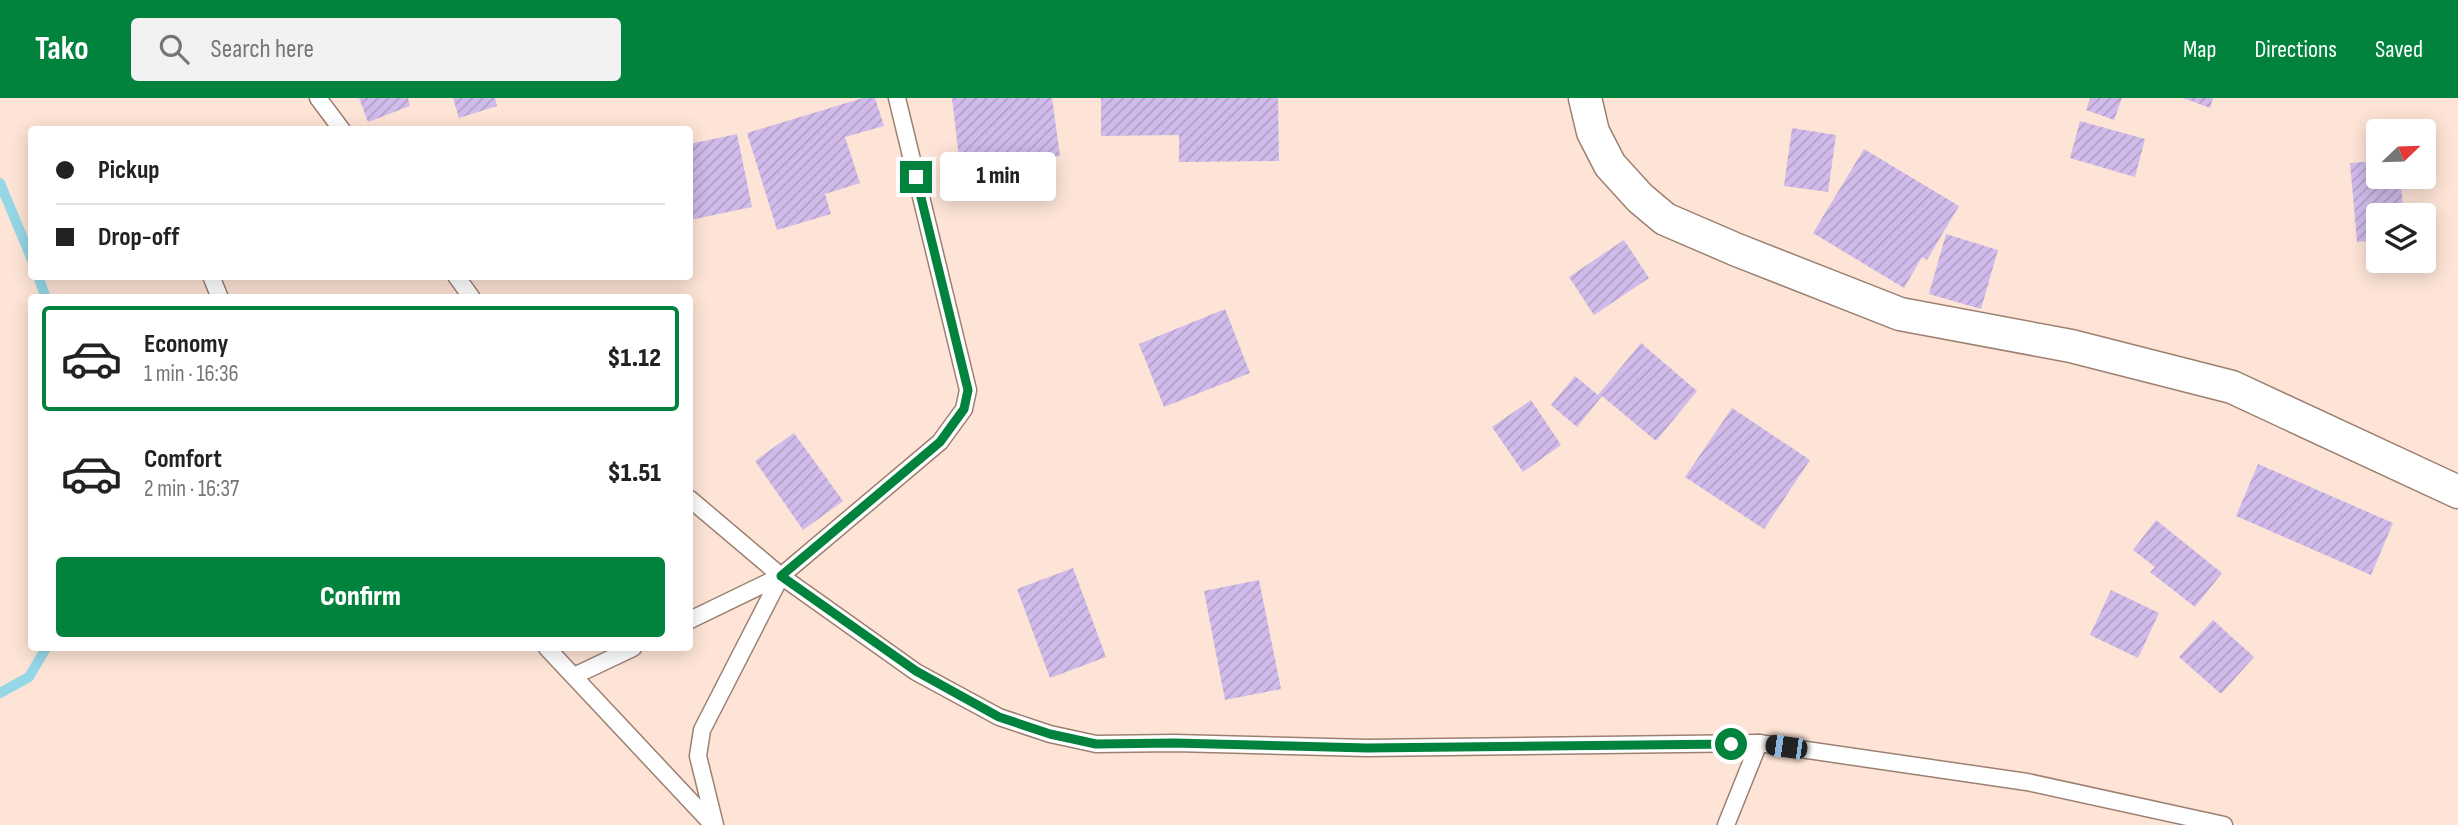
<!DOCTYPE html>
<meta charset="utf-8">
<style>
body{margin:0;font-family:"Sofia Sans Condensed",sans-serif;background:#f2f2f2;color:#222;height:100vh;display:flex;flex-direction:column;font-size:26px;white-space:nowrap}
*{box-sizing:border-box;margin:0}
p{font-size:23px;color:#767676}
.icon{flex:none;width:38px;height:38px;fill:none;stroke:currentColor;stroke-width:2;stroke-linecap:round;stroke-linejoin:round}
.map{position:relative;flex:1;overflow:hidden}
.side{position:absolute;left:28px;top:196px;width:665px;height:357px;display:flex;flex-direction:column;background:#fff;border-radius:7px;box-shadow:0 4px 18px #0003}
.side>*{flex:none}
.hud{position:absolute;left:28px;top:28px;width:665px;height:154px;border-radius:7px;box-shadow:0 4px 18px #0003;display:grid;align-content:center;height:154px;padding:0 28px;background:#fff}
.needle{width:46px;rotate:67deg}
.fabs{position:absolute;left:2366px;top:21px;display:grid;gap:14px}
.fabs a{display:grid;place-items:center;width:70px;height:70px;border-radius:7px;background:#fff;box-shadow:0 4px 18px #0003;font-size:35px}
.end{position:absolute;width:32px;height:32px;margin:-16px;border:9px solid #01833e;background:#fff;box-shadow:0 0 0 4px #fff}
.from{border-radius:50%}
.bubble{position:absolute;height:49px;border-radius:7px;background:#fff;box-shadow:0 4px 18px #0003;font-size:23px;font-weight:800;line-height:49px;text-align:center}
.car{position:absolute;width:21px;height:42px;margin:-21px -10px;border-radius:9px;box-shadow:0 0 5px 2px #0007;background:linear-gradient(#222 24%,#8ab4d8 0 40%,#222 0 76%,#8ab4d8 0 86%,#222 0)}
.hud b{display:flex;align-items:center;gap:24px;height:66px;font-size:26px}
.hud b+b{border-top:2px solid #e0e0e0}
.hud i{width:18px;height:18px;background:#222}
ul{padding:12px 0 0;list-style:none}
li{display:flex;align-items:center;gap:21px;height:105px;margin:0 14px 10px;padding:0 14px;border:4px solid transparent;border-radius:7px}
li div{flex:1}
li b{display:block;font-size:26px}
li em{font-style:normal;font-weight:800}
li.current{border-color:#01833e}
li>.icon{width:63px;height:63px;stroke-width:1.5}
.cta{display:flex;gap:14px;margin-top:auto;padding:14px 28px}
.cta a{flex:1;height:80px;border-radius:7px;background:#01833e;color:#fff;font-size:28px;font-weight:800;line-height:80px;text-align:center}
header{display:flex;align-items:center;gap:42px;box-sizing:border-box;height:98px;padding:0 35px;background:#01833e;color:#fff}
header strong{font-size:33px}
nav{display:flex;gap:38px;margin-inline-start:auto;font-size:24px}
.search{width:490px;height:63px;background:#f2f2f2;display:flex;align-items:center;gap:18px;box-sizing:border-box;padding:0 24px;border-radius:7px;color:#767676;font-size:26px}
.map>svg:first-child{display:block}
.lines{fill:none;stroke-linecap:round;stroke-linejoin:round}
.stream{stroke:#95d7e7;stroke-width:10}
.building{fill:url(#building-hatch)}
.lane-casing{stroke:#9c8071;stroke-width:19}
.street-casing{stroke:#9c8071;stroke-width:35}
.lane{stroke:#fff;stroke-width:16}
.street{stroke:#fff;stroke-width:32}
.route{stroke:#01833e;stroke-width:9}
</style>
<header>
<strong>Tako</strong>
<div class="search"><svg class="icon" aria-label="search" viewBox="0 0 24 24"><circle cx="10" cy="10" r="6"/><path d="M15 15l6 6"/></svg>Search here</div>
<nav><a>Map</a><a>Directions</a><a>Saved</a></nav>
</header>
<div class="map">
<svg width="2458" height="727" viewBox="0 0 2458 727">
<defs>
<pattern id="building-hatch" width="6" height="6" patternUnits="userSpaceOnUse" patternTransform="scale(1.75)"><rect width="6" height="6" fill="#d0bbea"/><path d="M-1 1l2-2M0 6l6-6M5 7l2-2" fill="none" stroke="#b2a0c8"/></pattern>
</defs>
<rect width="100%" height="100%" fill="#fde4d6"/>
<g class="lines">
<g class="stream">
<path d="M0 85 32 162"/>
<path d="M38 178 46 200"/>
<path d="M0 595 29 579 46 550"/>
</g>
</g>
<g class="building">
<path d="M359 0H408L410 8 368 24Z"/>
<path d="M453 0H495L497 8 459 20Z"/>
<path d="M863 0H875L884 28 845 39 860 85 825 96 831 116 777 132 747 35Z"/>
<path d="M952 0H1052L1060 58 960 69Z"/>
<path d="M1101 0H1278L1279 63 1179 64V37L1101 38Z"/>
<path d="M2090 0H2122L2114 22 2086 12Z"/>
<path d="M2183 0H2213L2210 10Z"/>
<path d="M2080 23 2145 41 2135 79 2070 60Z"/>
<path d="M1792 30 1836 37 1828 94 1784 88Z"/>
<path d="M737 36 752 109 690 122V46Z"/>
<path d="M1864 51 1959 108 1927 162 1922 159 1904 190 1813 135Z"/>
<path d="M2378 63V79H2400L2404 117H2378V142L2357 144 2350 65Z"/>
<path d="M1946 136 1998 152 1981 211 1929 196Z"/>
<path d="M1624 142 1649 180 1594 217 1569 179Z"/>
<path d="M1225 211 1250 275 1164 309 1139 246Z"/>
<path d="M1641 245 1697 293 1656 343 1602 298 1577 329 1551 307 1575 278 1598 297Z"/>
<path d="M1531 302 1561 347 1523 374 1492 329Z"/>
<path d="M1732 310 1810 362 1764 431 1685 379Z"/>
<path d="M794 335 843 403 803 432 755 363Z"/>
<path d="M2258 366 2393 425 2371 477 2236 418Z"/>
<path d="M2156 422 2222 475 2195 509 2150 474 2155 469 2133 452Z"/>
<path d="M1073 470 1106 559 1050 580 1017 491Z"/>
<path d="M1259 482 1281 591 1225 602 1204 493Z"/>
<path d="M2111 492 2159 515 2138 560 2090 537Z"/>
<path d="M2213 522 2254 559 2221 596 2179 559Z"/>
</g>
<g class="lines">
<defs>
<g id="lane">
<path d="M318 0 342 32"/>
<path d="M211 178 220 200"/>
<path d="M456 178 472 200"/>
<path d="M690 401 781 478 916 574 999 619 1050 636 1096 646 1174 645 1367 650 1759 645 2027 684 2224 727"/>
<path d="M781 478 940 344 964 311 968 292 897 0"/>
<path d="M690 522 781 478 702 632 698 658 715 727"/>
<path d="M547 550 713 727"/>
<path d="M574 578 633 550"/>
<path d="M1726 727 1759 645"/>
</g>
<path id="street" d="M1585 0 1593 34 1610 67 1640 100 1665 121 1737 152 1900 216 2071 248 2232 289 2458 394"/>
</defs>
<use href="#lane" class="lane-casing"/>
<use href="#street" class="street-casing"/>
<use href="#lane" class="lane"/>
<use href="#street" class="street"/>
</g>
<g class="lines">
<path class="route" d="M916 79 968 292 964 311 940 344 781 478 916 573 999 619 1050 636 1096 646 1174 645 1367 650 1731 646"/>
</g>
</svg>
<div class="fabs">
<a><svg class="needle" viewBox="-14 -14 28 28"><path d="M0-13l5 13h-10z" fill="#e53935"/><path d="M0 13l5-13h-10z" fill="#767676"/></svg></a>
<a><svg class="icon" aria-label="layers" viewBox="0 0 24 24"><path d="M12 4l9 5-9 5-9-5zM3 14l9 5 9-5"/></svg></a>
</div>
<i class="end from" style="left:1731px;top:646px"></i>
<i class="end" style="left:916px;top:79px"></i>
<div class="bubble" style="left:940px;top:54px;width:116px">1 min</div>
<i class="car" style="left:1786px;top:649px;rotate:278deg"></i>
<div class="hud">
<b><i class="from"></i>Pickup</b>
<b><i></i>Drop-off</b>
</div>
<section class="side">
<ul>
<li class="current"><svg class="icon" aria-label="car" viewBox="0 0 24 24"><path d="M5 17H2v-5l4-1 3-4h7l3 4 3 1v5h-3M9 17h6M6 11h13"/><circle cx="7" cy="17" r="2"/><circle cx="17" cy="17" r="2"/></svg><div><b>Economy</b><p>1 min · 16:36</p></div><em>$1.12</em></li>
<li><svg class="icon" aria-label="car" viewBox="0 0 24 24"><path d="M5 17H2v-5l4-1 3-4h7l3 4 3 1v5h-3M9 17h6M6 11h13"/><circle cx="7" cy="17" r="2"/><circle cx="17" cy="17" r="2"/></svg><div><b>Comfort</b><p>2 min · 16:37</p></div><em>$1.51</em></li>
</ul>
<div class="cta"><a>Confirm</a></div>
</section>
</div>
